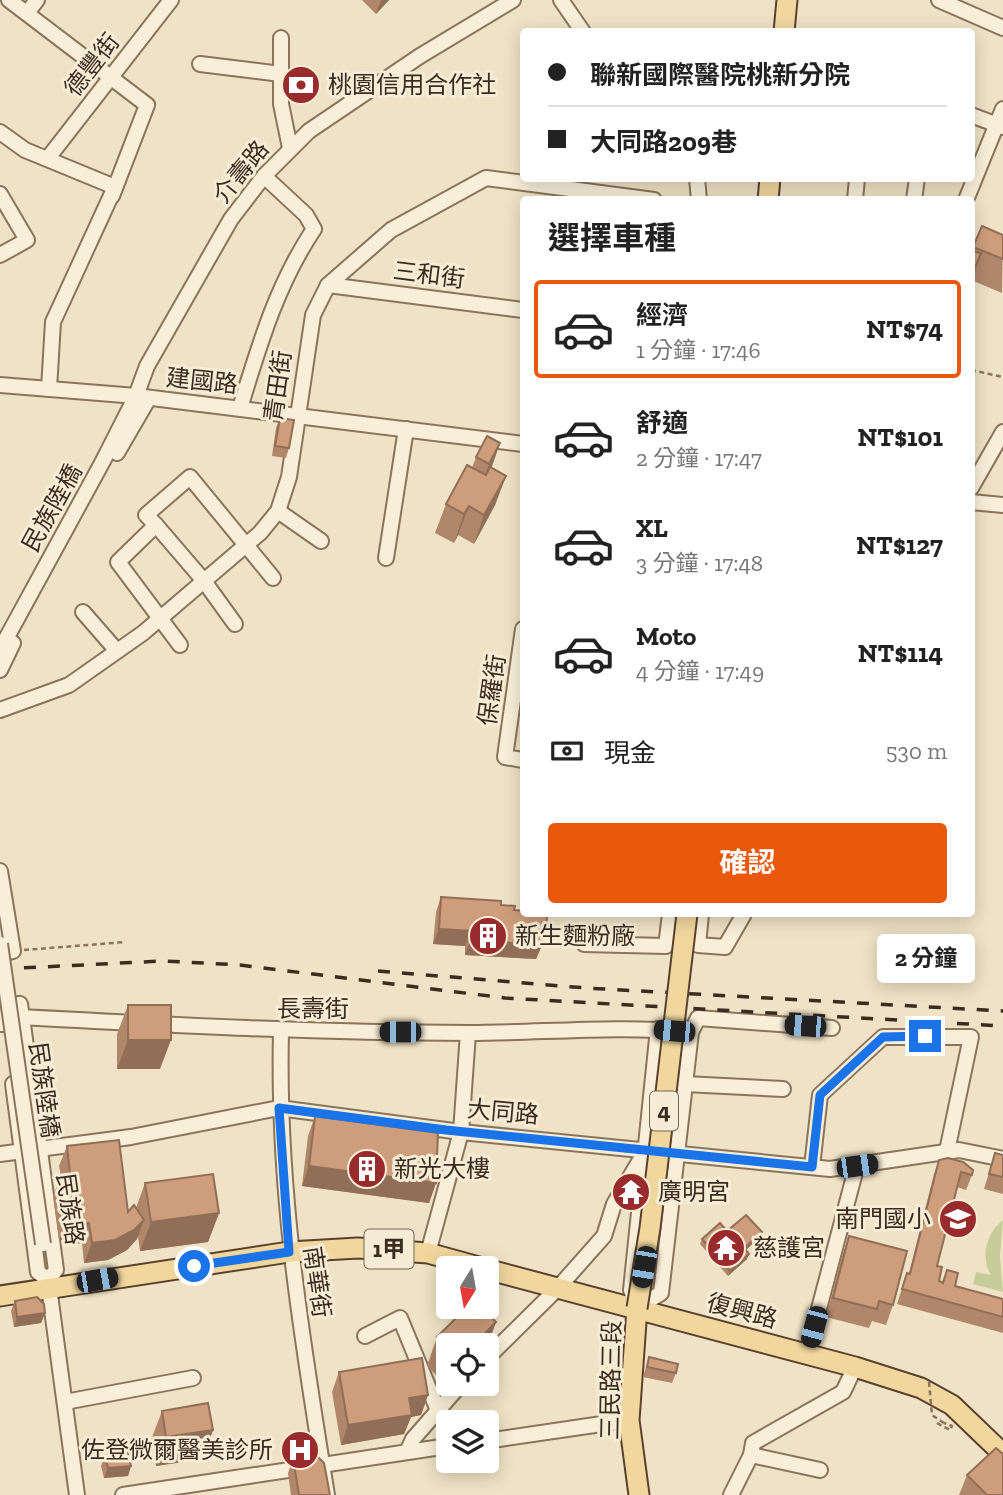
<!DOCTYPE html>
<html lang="zh-TW">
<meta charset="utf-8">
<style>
body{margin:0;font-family:"Zilla Slab","Noto Sans TC",serif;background:#f2f2f2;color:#222;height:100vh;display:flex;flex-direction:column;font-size:26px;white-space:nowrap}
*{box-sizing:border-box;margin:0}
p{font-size:23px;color:#767676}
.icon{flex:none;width:38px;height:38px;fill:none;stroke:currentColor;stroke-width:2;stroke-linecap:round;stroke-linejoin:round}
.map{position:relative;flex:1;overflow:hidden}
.panel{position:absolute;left:520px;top:196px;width:455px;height:721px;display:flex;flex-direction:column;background:#fff;border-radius:7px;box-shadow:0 4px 18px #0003}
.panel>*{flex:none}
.top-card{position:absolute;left:520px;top:28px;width:455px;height:154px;border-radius:7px;box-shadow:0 4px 18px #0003;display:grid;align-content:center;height:154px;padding:0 28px;background:#fff}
.needle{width:46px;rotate:191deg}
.controls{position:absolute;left:436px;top:1256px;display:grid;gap:14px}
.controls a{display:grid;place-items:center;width:63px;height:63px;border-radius:7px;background:#fff;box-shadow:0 4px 18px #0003;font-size:35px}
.end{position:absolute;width:32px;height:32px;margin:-16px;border:9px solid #1a73e8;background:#fff;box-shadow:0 0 0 4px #fff}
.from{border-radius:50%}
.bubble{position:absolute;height:49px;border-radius:7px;background:#fff;box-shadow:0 4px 18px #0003;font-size:23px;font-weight:700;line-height:49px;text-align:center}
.car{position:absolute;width:21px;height:42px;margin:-21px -10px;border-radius:9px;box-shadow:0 0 5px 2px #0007;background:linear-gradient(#222 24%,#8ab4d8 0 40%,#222 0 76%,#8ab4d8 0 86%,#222 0)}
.top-card b{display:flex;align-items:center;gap:24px;height:66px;font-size:26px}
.top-card b+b{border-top:2px solid #e0e0e0}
.top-card i{width:18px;height:18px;background:#222}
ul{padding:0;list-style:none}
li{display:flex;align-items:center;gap:21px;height:98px;margin:0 14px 10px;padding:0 14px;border:4px solid transparent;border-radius:7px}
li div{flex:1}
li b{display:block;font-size:26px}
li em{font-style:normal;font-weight:700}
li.selected{border-color:#ea580c}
li>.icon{width:63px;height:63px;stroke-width:1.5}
h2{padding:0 28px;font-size:32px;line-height:84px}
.pay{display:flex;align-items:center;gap:18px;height:77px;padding:0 28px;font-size:26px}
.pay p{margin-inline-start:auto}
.cta{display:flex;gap:14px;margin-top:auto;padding:14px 28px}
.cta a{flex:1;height:80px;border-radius:7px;background:#ea580c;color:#fff;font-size:28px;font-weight:700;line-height:80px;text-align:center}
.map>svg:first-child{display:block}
.green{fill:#c7cd99}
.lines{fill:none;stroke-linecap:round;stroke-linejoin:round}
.minor-casing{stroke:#8a745b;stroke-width:18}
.major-casing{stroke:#58422f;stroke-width:23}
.path{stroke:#8a745b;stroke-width:2.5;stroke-dasharray:5 3.5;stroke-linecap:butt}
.minor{stroke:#f9efd9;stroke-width:14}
.major{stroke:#f1d79e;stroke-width:19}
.rail{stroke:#3a2c1f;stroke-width:3.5;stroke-dasharray:12 12;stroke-linecap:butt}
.minor-bridge-casing{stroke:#8a745b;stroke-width:18;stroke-linecap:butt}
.major-bridge-casing{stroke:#58422f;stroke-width:23;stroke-linecap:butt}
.path-bridge{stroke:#8a745b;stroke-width:2.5;stroke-dasharray:5 3.5;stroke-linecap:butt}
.minor-bridge{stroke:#f9efd9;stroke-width:14}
.major-bridge{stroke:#f1d79e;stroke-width:19}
.wall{fill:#b0876b}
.shaded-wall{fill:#906e57}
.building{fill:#cd9d7c;stroke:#906e57;stroke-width:2}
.route{stroke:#1a73e8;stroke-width:9}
.labels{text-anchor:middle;stroke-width:6;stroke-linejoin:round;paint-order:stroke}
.shield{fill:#f6ecd5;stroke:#726656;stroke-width:2}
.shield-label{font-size:23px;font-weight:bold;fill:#3a2c1f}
.street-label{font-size:24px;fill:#3a2c1f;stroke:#f6ecd5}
.poi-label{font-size:24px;fill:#3a2c1f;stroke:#f6ecd5;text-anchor:start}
</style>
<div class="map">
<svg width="1003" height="1495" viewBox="0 0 1003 1495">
<rect width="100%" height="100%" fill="#efe2c6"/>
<path class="green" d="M1003 1220 1000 1256 1003 1292 973 1284 976 1272 991 1275C980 1257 986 1233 1003 1220Z"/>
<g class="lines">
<defs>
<g id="minor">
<path d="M9 0 147 105 112 196"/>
<path d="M561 0 583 32"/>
<path d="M939 0 1003 28"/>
<path d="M27 13 37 0"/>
<path d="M281 38V104L290 148"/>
<path d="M200 64 281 74"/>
<path d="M971 115 1003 127"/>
<path d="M0 132 25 150 115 187 53 322 49 389"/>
<path d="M48 158 171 0"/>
<path d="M697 178 699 200"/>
<path d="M0 194 27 240 0 255"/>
<path d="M855 200 857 178"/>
<path d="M914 200 917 178"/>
<path d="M966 200 1003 109"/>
<path d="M328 285 523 310"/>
<path d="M0 385 136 396 523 444"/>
<path d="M240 408C259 346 277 284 314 229L306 215 264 176"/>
<path d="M117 453 149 398"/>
<path d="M971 488 1003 432"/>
<path d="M971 502 1003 505"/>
<path d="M278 511 321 541"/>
<path d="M156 525 204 581 235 624"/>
<path d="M386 558 406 429"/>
<path d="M83 612 117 651"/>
<path d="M523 629 505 757 523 760"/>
<path d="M180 645 118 562 156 525 146 515 190 477 273 578"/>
<path d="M0 650 103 461 136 396 147 366 231 219 264 176 309 131 420 56 513 0"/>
<path d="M0 670 13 643"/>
<path d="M0 710 69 685 143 633 260 533 278 511 289 477 313 315 328 285 391 230 486 178 654 200"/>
<path d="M0 871 13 951 0 954"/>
<path d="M701 914 698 945 725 947 744 914"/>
<path d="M584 944 666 946 670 914"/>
<path d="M0 1024H5L2 1007 20 1004 22 1017C171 1025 319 1033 468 1033 542 1033 616 1025 691 1032"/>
<path d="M658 1029 631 1290 637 1308 661 1293 691 1032 698 1018 832 1028"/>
<path d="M281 1032C277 1191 302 1339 327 1495"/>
<path d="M13 1084 38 1272 48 1280 56 1270 22 1017"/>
<path d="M685 1084 783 1089"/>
<path d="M0 1154 131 1137 279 1108 461 1132 830 1169 959 1150 1003 1159"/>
<path d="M812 1167 820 1095 883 1037H971L947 1151"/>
<path d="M428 1253 461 1132 468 1033"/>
<path d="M48 1280 77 1495"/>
<path d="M365 1336 400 1318 437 1408"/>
<path d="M807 1354 857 1165"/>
<path d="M486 1359 557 1289 604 1236 614 1204 646 1150"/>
<path d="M65 1402 193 1378"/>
<path d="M486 1441 629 1420"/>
<path d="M407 1452 413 1439 461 1384"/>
<path d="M751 1455 820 1470"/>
<path d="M123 1495 448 1446"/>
<path d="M731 1495 751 1455 753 1443 843 1392 855 1367"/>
</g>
<g id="major">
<path d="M784 32 787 0"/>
<path d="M768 200 770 178"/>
<path d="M486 1269 855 1367 921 1388 952 1405 1003 1454"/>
<path d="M0 1296 289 1252 358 1248 428 1253 486 1269"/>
<path d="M637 1308 629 1420 639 1495"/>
</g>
</defs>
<use href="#minor" class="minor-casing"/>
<use href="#major" class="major-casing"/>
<g class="path">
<path d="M971 370 1003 377"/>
<path d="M24 950 125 942"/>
<path d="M937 1423 950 1430 952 1426 944 1423"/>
</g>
<use href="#minor" class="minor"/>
<use href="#major" class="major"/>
<g class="rail">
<path d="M0 969 163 961 240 965 505 998 1003 1026"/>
<path d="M378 971 586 988 1003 1011"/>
</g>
<defs>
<path id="minor-bridge" d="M0 944 43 1244"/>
<path id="major-bridge" d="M637 1308 650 1228 687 914"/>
</defs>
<use href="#minor-bridge" class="minor-bridge-casing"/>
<use href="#major-bridge" class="major-bridge-casing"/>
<path class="path-bridge" d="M929 1382 932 1415 944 1423"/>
<use href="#minor-bridge" class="minor-bridge"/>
<use href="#major-bridge" class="major-bridge"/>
</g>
<g class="wall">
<path d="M362 0H389L376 14Z"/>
<path d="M982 226 1003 235 1002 293 971 280V251Z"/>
<path d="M280 418 289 448 286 458 272 456 276 428Z"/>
<path d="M500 443 491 468 506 476 495 505 474 544 458 535 454 543 435 533 446 504 472 468 476 457Z"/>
<path d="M441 897 501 905 514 910 546 936 536 959 465 955V946L433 944 436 912Z"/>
<path d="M128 1005 160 1069H117V1034Z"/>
<path d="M315 1116 436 1183 429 1203 302 1186 308 1136Z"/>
<path d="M67 1146 128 1212 136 1208 145 1183 219 1213 208 1242 140 1251 138 1236 137 1239 127 1250 108 1260 84 1263 82 1243 71 1244 70 1239 59 1240 53 1196 61 1176 59 1166Z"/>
<path d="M995 1153 1003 1155V1194L984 1189Z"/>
<path d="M939 1160 972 1175 966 1190 957 1187 937 1266 939 1281 942 1282 947 1270 955 1286 1003 1299V1333L897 1304 907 1273H909L934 1174Z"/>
<path d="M629 1179 636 1196 634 1201 625 1200Z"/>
<path d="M727 1231 762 1232 760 1237 746 1250 747 1259 728 1276 700 1244 702 1239Z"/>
<path d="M849 1236 893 1305 886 1325 872 1321 869 1328 826 1317 842 1256Z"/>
<path d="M15 1301 45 1313 41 1323 14 1327 11 1311Z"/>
<path d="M496 1322 486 1349V1346H448V1384H453L449 1388 427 1366 437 1337Z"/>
<path d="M649 1357 676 1373 672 1383 643 1377Z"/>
<path d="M339 1372 428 1395 421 1415 411 1417 404 1434 341 1445 332 1392Z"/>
<path d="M162 1411 213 1430 202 1459 156 1466 151 1440Z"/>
<path d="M105 1456 131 1466 128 1476 104 1478 101 1466Z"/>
<path d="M293 1458 330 1495H291L288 1473Z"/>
<path d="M967 1475 1003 1495H959Z"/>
</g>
<g class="shaded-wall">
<path d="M381 0H389L376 14Z"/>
<path d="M500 443 490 472 479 493 489 464Z"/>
<path d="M506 476 495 505 474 544 484 515Z"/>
<path d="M469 506 458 535 454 543 464 514Z"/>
<path d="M439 929 471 931 465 946 433 944Z"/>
<path d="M546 936 536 959 465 955 470 940Z"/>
<path d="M128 1040H171L160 1069H117Z"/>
<path d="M309 1166 436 1183 429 1203 302 1186Z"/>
<path d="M219 1213 208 1242 140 1251 151 1222Z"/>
<path d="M77 1219 70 1239 59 1240 67 1220Z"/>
<path d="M144 1220 137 1239 127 1250 108 1260 84 1263 92 1243Z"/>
<path d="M89 1223 82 1243 71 1244 78 1224Z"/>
<path d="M762 1232 760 1237 742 1253 744 1248Z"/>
<path d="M749 1254 747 1259 728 1276 730 1271Z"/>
<path d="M45 1313 41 1323 14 1327 17 1317Z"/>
<path d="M496 1322 486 1349V1346H473Z"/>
<path d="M428 1395 421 1415 411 1417 404 1434 341 1445 348 1425 409 1398Z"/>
<path d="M213 1430 202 1459 156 1466 166 1437Z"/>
<path d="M131 1466 128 1476 104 1478 108 1468Z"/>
</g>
<g class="building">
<path d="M982 226 1003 235V259L973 247Z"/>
<path d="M971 251 981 253 971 277Z"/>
<path d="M280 418 294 420 289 448 275 446Z"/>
<path d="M487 436 500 443 489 464 476 457Z"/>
<path d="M467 465 486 475 490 467 506 476 484 515 469 506 464 514 446 504Z"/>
<path d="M441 897 501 901V905L515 906 514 910 523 911V914H547L546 936H543L542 945 470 940 471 931 439 929Z"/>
<rect x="128" y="1005" width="43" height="35"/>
<path d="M315 1116 438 1133 436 1183 309 1166Z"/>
<path d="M119 1140 128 1212 134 1205 144 1220 134 1230 115 1240 92 1243 89 1223 78 1224 77 1219 67 1220 60 1176 70 1173 67 1146Z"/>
<path d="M995 1153 1003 1155V1177L989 1174Z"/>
<path d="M948 1158 963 1162 973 1170 972 1175 961 1172 937 1266 942 1267 939 1281 943 1283 947 1270 958 1273 955 1286 1003 1299V1317L902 1289 907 1273 910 1274 939 1160Z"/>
<path d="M213 1174 219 1213 151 1222 145 1183Z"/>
<path d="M629 1179 638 1180 636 1196 627 1195Z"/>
<path d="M746 1215 762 1232 744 1248 749 1254 730 1271 702 1239 720 1223 727 1231Z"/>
<path d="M849 1236 907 1251 893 1305 879 1301 877 1309 833 1298Z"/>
<path d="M37 1297 44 1304 45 1313 17 1317 15 1301Z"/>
<path d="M467 1307H481L496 1322 473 1346H448V1348L437 1337Z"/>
<path d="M649 1357 678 1364 676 1373 647 1367Z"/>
<path d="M422 1358 428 1395 409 1398 412 1415 348 1425 339 1372Z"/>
<path d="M208 1403 213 1430 166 1437 162 1411Z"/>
<path d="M996 1448 1003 1454V1495H987L967 1475Z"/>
<path d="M129 1452 131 1466 108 1468 105 1456Z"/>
<path d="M316 1455 324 1463 330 1495H299L293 1458Z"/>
</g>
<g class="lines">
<path class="route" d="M194 1266 289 1252 279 1108 446 1130 812 1167 820 1095 883 1037 925 1036"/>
</g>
<defs>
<symbol id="bank-disc" viewBox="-11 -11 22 22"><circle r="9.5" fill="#992b2c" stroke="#f6ecd5"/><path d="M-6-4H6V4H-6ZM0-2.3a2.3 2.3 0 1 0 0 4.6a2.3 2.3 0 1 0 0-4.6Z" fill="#fff"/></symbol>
<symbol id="building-disc" viewBox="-11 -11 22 22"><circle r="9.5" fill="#992b2c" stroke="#f6ecd5"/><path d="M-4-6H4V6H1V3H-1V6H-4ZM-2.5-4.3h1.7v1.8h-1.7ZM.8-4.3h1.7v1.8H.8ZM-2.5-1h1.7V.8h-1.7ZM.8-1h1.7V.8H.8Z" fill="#fff"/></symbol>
<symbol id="temple-disc" viewBox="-11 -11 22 22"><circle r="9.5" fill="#992b2c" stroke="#f6ecd5"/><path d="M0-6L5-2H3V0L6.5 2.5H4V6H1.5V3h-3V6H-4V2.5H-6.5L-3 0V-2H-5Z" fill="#fff"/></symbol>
<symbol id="school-disc" viewBox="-11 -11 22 22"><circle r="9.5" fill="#992b2c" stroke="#f6ecd5"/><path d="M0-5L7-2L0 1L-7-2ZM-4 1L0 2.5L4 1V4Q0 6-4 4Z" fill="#fff"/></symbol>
<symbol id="hospital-disc" viewBox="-11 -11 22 22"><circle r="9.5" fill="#992b2c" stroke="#f6ecd5"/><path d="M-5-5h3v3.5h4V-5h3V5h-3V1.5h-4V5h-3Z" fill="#fff"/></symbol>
</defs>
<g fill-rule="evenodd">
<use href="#bank-disc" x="279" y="63" width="44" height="44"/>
<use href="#building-disc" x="466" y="914" width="44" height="44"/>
<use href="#building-disc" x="345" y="1147" width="44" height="44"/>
<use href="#temple-disc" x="609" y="1170" width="44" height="44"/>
<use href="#school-disc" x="936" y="1197" width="44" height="44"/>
<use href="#temple-disc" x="704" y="1226" width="44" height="44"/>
<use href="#hospital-disc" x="278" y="1428" width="44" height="44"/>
</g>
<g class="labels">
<g class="shield">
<rect x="650" y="1091.5" width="28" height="39" rx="5"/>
<rect x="364.5" y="1229.5" width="49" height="39" rx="5"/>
</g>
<g class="shield-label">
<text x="664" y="1119">4</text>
<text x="389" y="1257">1甲</text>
</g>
<g class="street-label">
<text transform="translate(92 65) rotate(-52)" y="8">德豐街</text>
<text transform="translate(241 172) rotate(-51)" y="8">介壽路</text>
<text transform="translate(429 275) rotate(7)" y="8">三和街</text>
<text transform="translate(202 381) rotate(6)" y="8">建國路</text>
<text transform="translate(278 386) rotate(-82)" y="8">青田街</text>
<text transform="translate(52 508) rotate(-61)" y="8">民族陸橋</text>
<text transform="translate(492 690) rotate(-82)" y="8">保羅街</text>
<text x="313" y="1017">長壽街</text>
<text transform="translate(44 1090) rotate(82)" y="8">民族陸橋</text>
<text transform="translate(503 1112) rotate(5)" y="8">大同路</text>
<text transform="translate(70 1209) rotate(82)" y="8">民族路</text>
<text transform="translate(317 1282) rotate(82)" y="8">南華街</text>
<text transform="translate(742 1311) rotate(15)" y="8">復興路</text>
<text transform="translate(611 1380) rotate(-89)" y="8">三民路三段</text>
</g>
<g class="poi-label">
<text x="328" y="93">桃園信用合作社</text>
<text x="515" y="944">新生麵粉廠</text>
<text x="394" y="1177">新光大樓</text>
<text x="658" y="1200">廣明宮</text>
<text x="931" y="1227" text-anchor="end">南門國小</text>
<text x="753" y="1256">慈護宮</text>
<text x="273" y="1458" text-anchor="end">佐登微爾醫美診所</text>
</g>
</g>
</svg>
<div class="controls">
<a><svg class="needle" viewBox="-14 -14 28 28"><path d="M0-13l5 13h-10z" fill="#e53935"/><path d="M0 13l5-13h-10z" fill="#767676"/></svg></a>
<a><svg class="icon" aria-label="locate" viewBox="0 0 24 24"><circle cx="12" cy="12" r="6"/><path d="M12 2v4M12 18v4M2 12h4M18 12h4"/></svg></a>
<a><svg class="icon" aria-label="layers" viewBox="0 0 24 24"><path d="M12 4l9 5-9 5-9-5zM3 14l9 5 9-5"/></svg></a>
</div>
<i class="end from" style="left:194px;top:1266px"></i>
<i class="end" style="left:925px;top:1036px"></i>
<div class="bubble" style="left:877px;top:934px;width:98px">2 分鐘</div>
<i class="car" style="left:805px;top:1026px;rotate:274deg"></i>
<i class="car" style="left:674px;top:1031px;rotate:275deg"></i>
<i class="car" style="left:400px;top:1032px;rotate:270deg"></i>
<i class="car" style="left:857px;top:1166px;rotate:82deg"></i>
<i class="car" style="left:644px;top:1267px;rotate:190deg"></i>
<i class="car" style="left:97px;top:1280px;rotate:80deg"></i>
<i class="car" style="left:814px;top:1327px;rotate:195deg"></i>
<div class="top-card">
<b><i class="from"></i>聯新國際醫院桃新分院</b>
<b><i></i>大同路209巷</b>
</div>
<section class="panel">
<h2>選擇車種</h2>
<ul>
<li class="selected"><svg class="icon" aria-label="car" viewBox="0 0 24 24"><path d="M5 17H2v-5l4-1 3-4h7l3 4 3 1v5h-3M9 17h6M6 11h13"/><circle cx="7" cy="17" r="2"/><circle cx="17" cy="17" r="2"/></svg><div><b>經濟</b><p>1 分鐘 · 17:46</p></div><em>NT$74</em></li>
<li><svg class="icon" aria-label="car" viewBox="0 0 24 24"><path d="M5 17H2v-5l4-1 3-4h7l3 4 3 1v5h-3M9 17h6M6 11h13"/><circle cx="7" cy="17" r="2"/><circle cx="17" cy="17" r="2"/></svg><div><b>舒適</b><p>2 分鐘 · 17:47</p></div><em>NT$101</em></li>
<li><svg class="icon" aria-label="car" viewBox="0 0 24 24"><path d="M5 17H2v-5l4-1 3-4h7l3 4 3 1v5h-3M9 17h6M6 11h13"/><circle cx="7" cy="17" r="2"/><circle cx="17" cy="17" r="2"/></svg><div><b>XL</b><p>3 分鐘 · 17:48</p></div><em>NT$127</em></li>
<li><svg class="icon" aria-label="car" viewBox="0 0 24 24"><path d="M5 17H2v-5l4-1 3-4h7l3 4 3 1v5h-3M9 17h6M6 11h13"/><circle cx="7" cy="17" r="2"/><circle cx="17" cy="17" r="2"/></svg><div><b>Moto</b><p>4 分鐘 · 17:49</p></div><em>NT$114</em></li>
</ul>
<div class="pay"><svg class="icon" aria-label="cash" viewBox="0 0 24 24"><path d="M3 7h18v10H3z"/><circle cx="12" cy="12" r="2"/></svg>現金<p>530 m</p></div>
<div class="cta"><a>確認</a></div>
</section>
</div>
